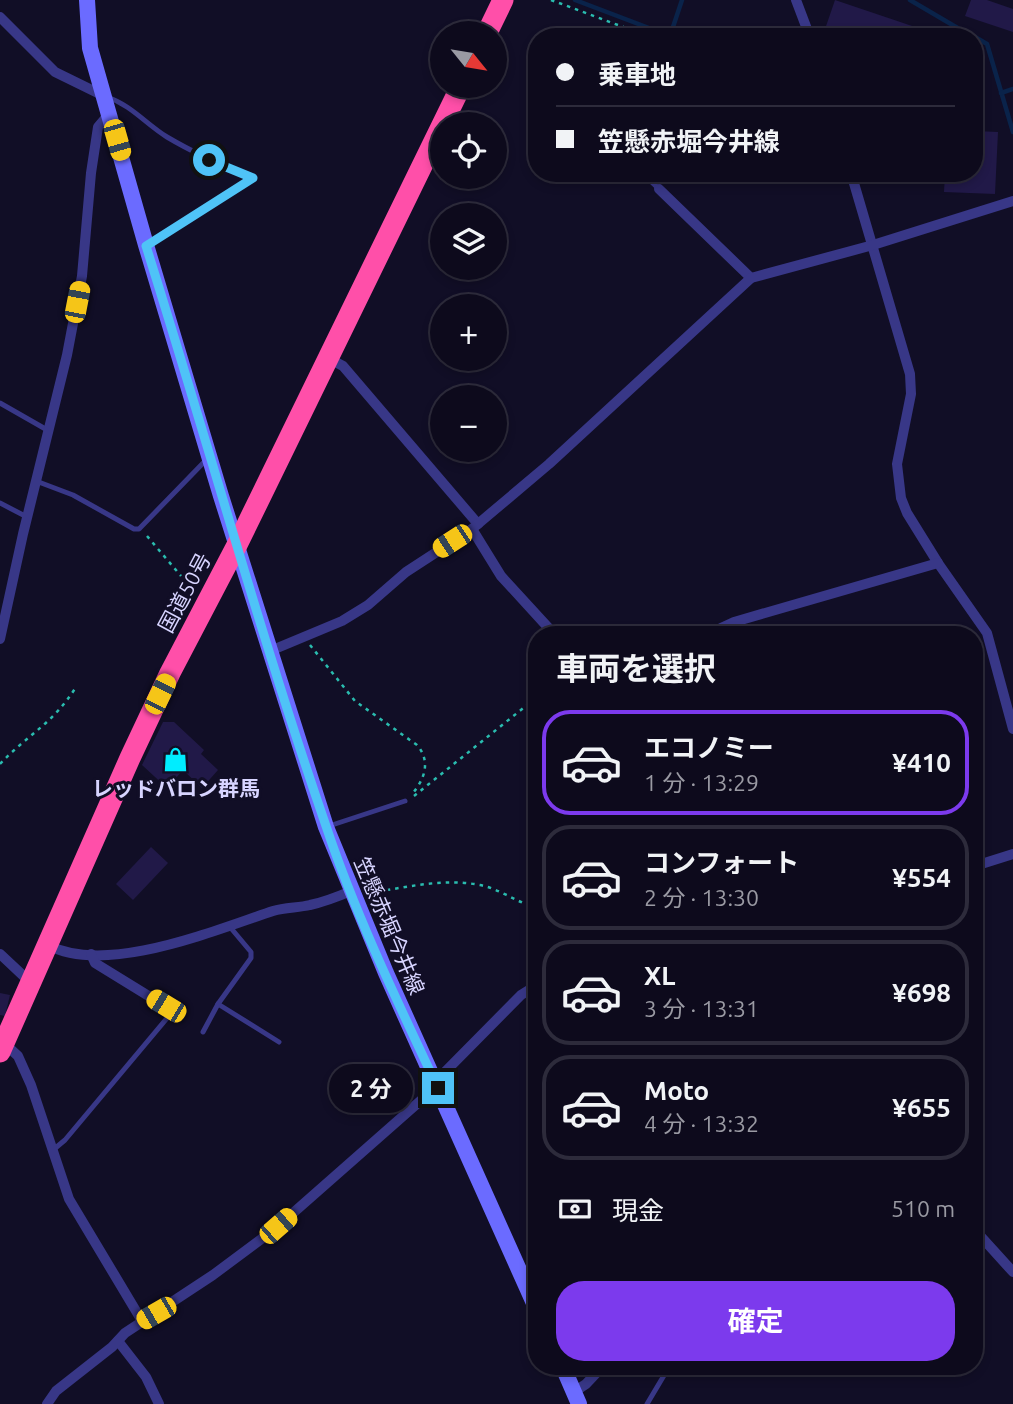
<!DOCTYPE html>
<html lang="ja">
<meta charset="utf-8">
<style>
body{margin:0;font-family:Ubuntu,"Noto Sans JP",sans-serif;background:#161325;color:#f1f3f6;height:100vh;display:flex;flex-direction:column;font-size:26px;white-space:nowrap}
*{box-sizing:border-box;margin:0}
p{font-size:23px;color:#9a9aa3}
.icon{flex:none;width:38px;height:38px;fill:none;stroke:currentColor;stroke-width:2;stroke-linecap:round;stroke-linejoin:round}
.map{position:relative;flex:1;overflow:hidden}
.side{position:absolute;left:528px;top:626px;width:455px;height:749px;display:flex;flex-direction:column;background:#0d0a1c;border-radius:28px;box-shadow:0 4px 10px #0003,0 0 0 2px #2d2b3b}
.side>*{flex:none}
.guide{position:absolute;left:528px;top:28px;width:455px;height:154px;border-radius:28px;box-shadow:0 4px 10px #0003,0 0 0 2px #2d2b3b;display:grid;align-content:center;height:154px;padding:0 28px;background:#0d0a1c}
.needle{width:46px;rotate:120deg}
.fabs{position:absolute;left:430px;top:21px;display:grid;gap:14px}
.fabs a{display:grid;place-items:center;width:77px;height:77px;border-radius:50%;background:#0d0a1c;box-shadow:0 4px 10px #0003,0 0 0 2px #2d2b3b;font-size:35px}
.end{position:absolute;width:32px;height:32px;margin:-16px;border:9px solid #4fc3f7;background:#111;box-shadow:0 0 0 4px #111}
.from{border-radius:50%}
.bubble{position:absolute;height:49px;border-radius:24px;background:#0d0a1c;box-shadow:0 4px 10px #0003,0 0 0 2px #2d2b3b;font-size:23px;font-weight:700;line-height:49px;text-align:center}
.car{position:absolute;width:21px;height:42px;margin:-21px -10px;border-radius:9px;box-shadow:0 0 5px 2px #0007;background:linear-gradient(#f5c518 24%,#345 0 40%,#f5c518 0 76%,#345 0 86%,#f5c518 0)}
.guide b{display:flex;align-items:center;gap:24px;height:66px;font-size:26px}
.guide b+b{border-top:2px solid #2d2b3b}
.guide i{width:18px;height:18px;background:#f1f3f6}
ul{padding:0;list-style:none}
li{display:flex;align-items:center;gap:21px;height:105px;margin:0 14px 10px;padding:0 14px;border:4px solid #2d2b3b;border-radius:28px}
li div{flex:1}
li b{display:block;font-size:26px}
li em{font-style:normal;font-weight:700}
li.on{border-color:#7c3aed}
li>.icon{width:63px;height:63px;stroke-width:1.5}
h2{padding:0 28px;font-size:32px;line-height:84px}
.pay{display:flex;align-items:center;gap:18px;height:77px;padding:0 28px;font-size:26px}
.pay p{margin-inline-start:auto}
.button{display:flex;gap:14px;margin-top:auto;padding:14px 28px}
.button a{flex:1;height:80px;border-radius:28px;background:#7c3aed;color:#fff;font-size:28px;font-weight:700;line-height:80px;text-align:center}
.map>svg:first-child{display:block}
.lines{fill:none;stroke-linecap:round;stroke-linejoin:round}
.stream{stroke:#0a234a;stroke-width:4.5}
.building{fill:#211948}
.path{stroke:#2abcaf;stroke-width:2.5;stroke-dasharray:3.5 5;stroke-linecap:butt}
.lane{stroke:#383787;stroke-width:5}
.street{stroke:#383787;stroke-width:10}
.secondary{stroke:#6b6bff;stroke-width:16}
.highway{stroke:#ff4fa9;stroke-width:21}
.route{stroke:#4fc3f7;stroke-width:9}
.labels{text-anchor:middle;stroke-width:6;stroke-linejoin:round;paint-order:stroke}
.street-label{font-size:21px;fill:#d7d4ff;stroke:#110e26}
.poi-label{font-size:21px;font-weight:bold;fill:#d7d4ff;stroke:#110e26}
</style>
<div class="map">
<svg width="1013" height="1404" viewBox="0 0 1013 1404">
<rect width="100%" height="100%" fill="#110e26"/>
<g class="lines">
<g class="stream">
<path d="M575 0 670 36 682 0"/>
<path d="M910 0 973 37"/>
<path d="M975 37 987 44 1013 132"/>
<path d="M1001 93 1013 89"/>
</g>
</g>
<g class="building">
<path d="M835 0 918 28 915 37 823 35Z"/>
<path d="M971 0H987L1013 9V32L965 16Z"/>
<path d="M975 131 998 132 995 194 944 192 945 173H975Z"/>
<path d="M163 722H174L204 750 201 754 218 770 202 788 183 770 167 788 142 765Z"/>
<path d="M151 847 168 863 133 900 116 884Z"/>
<path d="M0 993 10 995 5 1016 0 1015Z"/>
</g>
<g class="lines">
<g class="path">
<path d="M551 0 650 37"/>
<path d="M147 536 181 576"/>
<path d="M310 645 355 701 417 745C431 761 425 779 412 794"/>
<path d="M0 764C27 735 53 724 76 687"/>
<path d="M414 796 537 697"/>
<path d="M370 893C407 887 443 878 480 885 500 889 518 903 537 908"/>
</g>
<g class="lane">
<path d="M107 97C131 105 146 124 167 137 194 153 223 166 252 178L148 244"/>
<path d="M642 173 659 189"/>
<path d="M0 403 49 431"/>
<path d="M36 481 73 495 134 529H139L208 458"/>
<path d="M0 503 27 517"/>
<path d="M329 826 405 801"/>
<path d="M218 1004 279 1042"/>
<path d="M203 1032 218 1004 251 958V952L230 927"/>
<path d="M53 1150 65 1140 173 1011"/>
<path d="M647 1404 669 1367"/>
</g>
<g class="street">
<path d="M796 0 810 37"/>
<path d="M0 17 55 72 104 96"/>
<path d="M851 173 910 374 911 394 897 464 901 498 907 513 938 563 987 633 1013 729"/>
<path d="M659 189 751 278"/>
<path d="M328 358 343 366 478 524"/>
<path d="M472 529 501 576 555 635"/>
<path d="M717 635 721 628 734 622 938 563"/>
<path d="M0 639 23 534 67 355 82 276 91 173 98 127 109 114"/>
<path d="M270 651 342 621 368 605 406 572 472 529 549 464 751 278 873 245 1013 201"/>
<path d="M975 866 1013 854"/>
<path d="M48 945C106 976 215 930 273 911 285 907 298 908 310 905 324 902 337 897 351 891"/>
<path d="M0 954 31 983"/>
<path d="M91 954 95 963 173 1011"/>
<path d="M4 1043 18 1056 31 1085 69 1199 142 1321"/>
<path d="M435 1082 521 995 537 985"/>
<path d="M975 1230 1013 1272"/>
<path d="M118 1341 146 1377 159 1404"/>
<path d="M574 1392 586 1384 602 1367"/>
<path d="M47 1404 56 1391 112 1347 125 1333 213 1275 276 1228 427 1095 438 1088"/>
</g>
<g class="secondary">
<path d="M87 0 90 48 146 245 221 496 326 827 386 973 537 1310"/>
<path d="M563 1367 579 1404"/>
</g>
<g class="highway">
<path d="M487 33 503 0"/>
<path d="M0 1052 130 758 170 673 237 545 461 86"/>
</g>
</g>
<g class="lines">
<path class="route" d="M209 160 253 178 146 246C207 439 260 635 326 826 356 916 398 1003 438 1088"/>
</g>
<defs>
<symbol id="shop-bare" viewBox="-9 -9 18 18"><path d="M-5-2.5h2.3a2.7 3.5 0 0 1 5.4 0H5L5.5 6h-11ZM-1.5-2.5h3a1.5 2.3 0 0 0-3 0Z" fill="#00edff" stroke="#110e26" stroke-width="2.5" paint-order="stroke"/></symbol>
</defs>
<g fill-rule="evenodd">
<use href="#shop-bare" x="158" y="742" width="35" height="35"/>
</g>
<g class="labels">
<g class="street-label">
<text transform="translate(185 593) rotate(-62)" y="7">国道50号</text>
<text transform="translate(389 926) rotate(67)" y="7">笠懸赤堀今井線</text>
</g>
<g class="poi-label">
<text x="176" y="796">レッドバロン群馬</text>
</g>
</g>
</svg>
<div class="fabs">
<a><svg class="needle" viewBox="-14 -14 28 28"><path d="M0-13l5 13h-10z" fill="#e53935"/><path d="M0 13l5-13h-10z" fill="#9a9aa3"/></svg></a>
<a><svg class="icon" aria-label="locate" viewBox="0 0 24 24"><circle cx="12" cy="12" r="6"/><path d="M12 2v4M12 18v4M2 12h4M18 12h4"/></svg></a>
<a><svg class="icon" aria-label="layers" viewBox="0 0 24 24"><path d="M12 4l9 5-9 5-9-5zM3 14l9 5 9-5"/></svg></a>
<a>+</a>
<a>−</a>
</div>
<i class="end from" style="left:209px;top:160px"></i>
<i class="end" style="left:438px;top:1088px"></i>
<div class="bubble" style="left:329px;top:1064px;width:84px">2 分</div>
<i class="car" style="left:117px;top:140px;rotate:164deg"></i>
<i class="car" style="left:77px;top:302px;rotate:11deg"></i>
<i class="car" style="left:452px;top:541px;rotate:237deg"></i>
<i class="car" style="left:160px;top:694px;rotate:26deg"></i>
<i class="car" style="left:166px;top:1006px;rotate:301deg"></i>
<i class="car" style="left:278px;top:1226px;rotate:49deg"></i>
<i class="car" style="left:156px;top:1313px;rotate:240deg"></i>
<div class="guide">
<b><i class="from"></i>乗車地</b>
<b><i></i>笠懸赤堀今井線</b>
</div>
<section class="side">
<h2>車両を選択</h2>
<ul>
<li class="on"><svg class="icon" aria-label="car" viewBox="0 0 24 24"><path d="M5 17H2v-5l4-1 3-4h7l3 4 3 1v5h-3M9 17h6M6 11h13"/><circle cx="7" cy="17" r="2"/><circle cx="17" cy="17" r="2"/></svg><div><b>エコノミー</b><p>1 分 · 13:29</p></div><em>¥410</em></li>
<li><svg class="icon" aria-label="car" viewBox="0 0 24 24"><path d="M5 17H2v-5l4-1 3-4h7l3 4 3 1v5h-3M9 17h6M6 11h13"/><circle cx="7" cy="17" r="2"/><circle cx="17" cy="17" r="2"/></svg><div><b>コンフォート</b><p>2 分 · 13:30</p></div><em>¥554</em></li>
<li><svg class="icon" aria-label="car" viewBox="0 0 24 24"><path d="M5 17H2v-5l4-1 3-4h7l3 4 3 1v5h-3M9 17h6M6 11h13"/><circle cx="7" cy="17" r="2"/><circle cx="17" cy="17" r="2"/></svg><div><b>XL</b><p>3 分 · 13:31</p></div><em>¥698</em></li>
<li><svg class="icon" aria-label="car" viewBox="0 0 24 24"><path d="M5 17H2v-5l4-1 3-4h7l3 4 3 1v5h-3M9 17h6M6 11h13"/><circle cx="7" cy="17" r="2"/><circle cx="17" cy="17" r="2"/></svg><div><b>Moto</b><p>4 分 · 13:32</p></div><em>¥655</em></li>
</ul>
<div class="pay"><svg class="icon" aria-label="cash" viewBox="0 0 24 24"><path d="M3 7h18v10H3z"/><circle cx="12" cy="12" r="2"/></svg>現金<p>510 m</p></div>
<div class="button"><a>確定</a></div>
</section>
</div>
